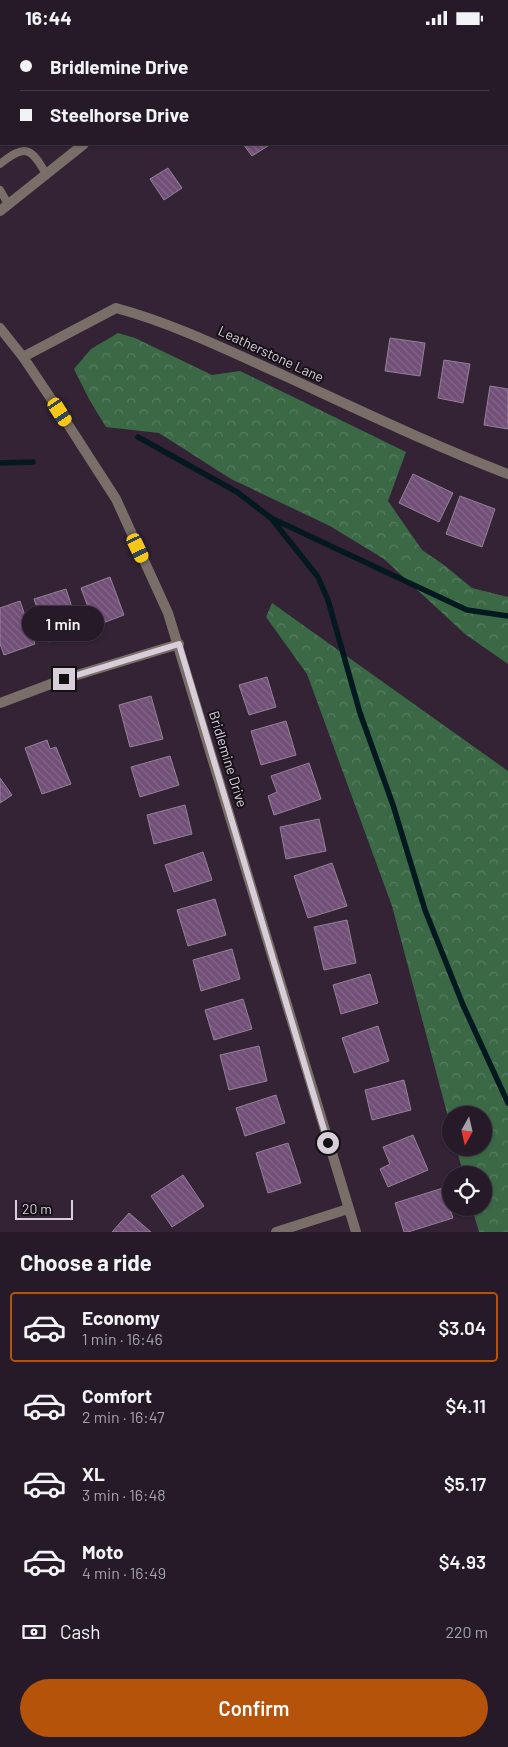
<!DOCTYPE html>
<meta charset="utf-8">
<style>
body{margin:0;font-family:Barlow,sans-serif;background:#2e2330;color:#f1f3f6;height:100vh;display:flex;flex-direction:column;font-size:19px;white-space:nowrap}
*{box-sizing:border-box;margin:0}
p{font-size:16px;color:#a4a1a8}
.icon{flex:none;width:28px;height:28px;fill:none;stroke:currentColor;stroke-width:2;stroke-linecap:round;stroke-linejoin:round}
.map{position:relative;height:1197px;overflow:hidden}
.sheet{display:flex;flex-direction:column;background:#261a28;flex:1}
.sheet>*{flex:none}
.hud{position:absolute;left:0px;top:0px;width:509px;height:110px;box-shadow:0 1px 4px #0004,0 0 0 1px #423845;display:grid;align-content:center;height:110px;padding:0 20px;background:#261a28}
.needle{width:32px;rotate:188deg}
.fabs{position:absolute;left:442px;top:1071px;display:grid;gap:10px}
.fabs a{display:grid;place-items:center;width:50px;height:50px;border-radius:50%;background:#261a28;box-shadow:0 1px 4px #0004,0 0 0 1px #423845;font-size:25px}
.scale{position:absolute;left:15px;bottom:12px;width:58px;box-sizing:border-box;padding-left:5px;border:2px solid #d8ced9;border-top:0;font-size:14px;line-height:18px;white-space:nowrap;color:#d8ced9;-webkit-text-stroke:4px #161018;paint-order:stroke}
.end{position:absolute;width:22px;height:22px;margin:-11px;border:6px solid #d8ced9;background:#111;box-shadow:0 0 0 2px #111}
.from{border-radius:50%}
.bubble{position:absolute;height:35px;border-radius:18px;background:#261a28;box-shadow:0 1px 4px #0004,0 0 0 1px #423845;font-size:16px;font-weight:600;line-height:35px;text-align:center}
.car{position:absolute;width:15px;height:30px;margin:-15px -8px;border-radius:6px;box-shadow:0 0 4px 1px #0007;background:linear-gradient(#f5c518 24%,#345 0 40%,#f5c518 0 76%,#345 0 86%,#f5c518 0)}
.hud b{display:flex;align-items:center;gap:18px;height:48px;font-size:19px}
.hud b+b{border-top:1px solid #423845}
.hud i{width:12px;height:12px;background:#f1f3f6}
ul{padding:0;list-style:none}
li{display:flex;align-items:center;gap:15px;height:70px;margin:0 10px 8px;padding:0 10px;border:2px solid transparent;border-radius:5px}
li div{flex:1}
li b{display:block;font-size:19px}
li em{font-style:normal;font-weight:600}
li.current{border-color:#b45309}
li>.icon{width:45px;height:45px;stroke-width:1.5}
h2{padding:0 20px;font-size:22px;line-height:60px}
.pay{display:flex;align-items:center;gap:12px;height:55px;padding:0 20px;font-size:19px}
.pay p{margin-inline-start:auto}
.primary-button{display:flex;gap:10px;margin-top:auto;padding:10px 20px}
.primary-button a{flex:1;height:58px;border-radius:30px;background:#b45309;color:#fff;font-size:20px;font-weight:600;line-height:58px;text-align:center}
.status{display:flex;justify-content:space-between;align-items:center;height:35px;padding:0 25px;background:#261a28;direction:ltr}
.status svg{height:14px;fill:currentColor}
.map>svg:first-child{display:block}
.forest{fill:url(#forest-crowns)}
.lines{fill:none;stroke-linecap:round;stroke-linejoin:round}
.stream{stroke:#04181f;stroke-width:5.5}
.building{fill:url(#building-back-hatch);stroke:#948197}
.service{stroke:#7a6f68;stroke-width:8}
.minor{stroke:#7a6f68;stroke-width:10}
.route{stroke:#d8ced9;stroke-width:6}
.labels{text-anchor:middle;stroke-width:4;stroke-linejoin:round;paint-order:stroke}
.street-label{font-size:14px;fill:#d8ced9;stroke:#161018}
</style>
<div class="status"><b>16:44</b><svg viewBox="0 0 49 12"><path d="M0 12V9h3v3zM5 12V6h3v6zM10 12V3h3v9zM15 12V0h3v12zM26 1h20v11H26zM47 4h2v5h-2z"/></svg></div>
<div class="map">
<svg width="508" height="1197" viewBox="0 0 508 1197">
<defs>
<pattern id="forest-crowns" width="20" height="18" patternUnits="userSpaceOnUse" patternTransform="scale(1.25)"><rect width="20" height="18" fill="#3b6946"/><path d="M2 6a3 3 0 1 1 6 0M12 15a3 3 0 1 1 6 0" fill="none" stroke="#577d60"/></pattern>
<pattern id="building-back-hatch" width="6" height="6" patternUnits="userSpaceOnUse" patternTransform="scale(1.25)"><rect width="6" height="6" fill="#714f77"/><path d="M-1 5l2 2M0 0l6 6M5-1l2 2" fill="none" stroke="#84678a"/></pattern>
</defs>
<rect width="100%" height="100%" fill="#332335"/>
<g class="forest">
<path d="M118 298 135 303 212 340 240 336 406 417 388 466 422 515 444 530 472 553 508 562V629L465 599 384 524 330 491 231 444 159 398 106 392 89 364 74 334 91 314Z"/>
<path d="M272 568 508 736V1197H479L472 1173 484 1172V1140H464L456 1113 484 1112V1080H451V1093L392 871 307 639 266 582Z"/>
</g>
<g class="lines">
<g class="stream">
<path d="M138 402 237 457 271 483 467 575 508 581"/>
<path d="M0 428 33 427"/>
<path d="M271 483 318 542 328 565 360 678 393 770 425 875 463 970 508 1068"/>
</g>
</g>
<g class="building">
<path d="M243 109H271L252 121Z"/>
<path d="M168 133 182 153 164 165 150 144Z"/>
<path d="M390 303 425 308 420 341 385 336Z"/>
<path d="M444 325 470 329 463 368 438 363Z"/>
<path d="M490 351 508 354V394L484 390Z"/>
<path d="M413 439 453 458 439 487 399 468Z"/>
<path d="M460 461 495 474 482 512 446 499Z"/>
<path d="M110 542 124 580 95 591 81 553Z"/>
<path d="M66 554 80 597 49 607 34 564Z"/>
<path d="M20 566 35 609 4 620 0 609V573Z"/>
<path d="M267 642 276 672 249 680 239 650Z"/>
<path d="M151 661 163 704 130 712 119 670Z"/>
<path d="M286 686 296 720 261 730 251 696Z"/>
<path d="M47 705 50 714 56 712 71 749 42 759 25 713Z"/>
<path d="M170 721 179 750 140 762 131 732Z"/>
<path d="M309 728 321 764 274 780 268 761 277 757 271 741Z"/>
<path d="M0 743 12 760 0 768Z"/>
<path d="M185 770 192 799 154 809 147 780Z"/>
<path d="M319 784 326 816 286 824 280 792Z"/>
<path d="M203 817 212 845 174 857 165 830Z"/>
<path d="M332 828 347 871 308 883 294 841Z"/>
<path d="M215 864 226 900 188 911 177 875Z"/>
<path d="M347 885 356 928 324 935 314 892Z"/>
<path d="M232 914 240 944 201 956 193 925Z"/>
<path d="M370 939 378 968 341 979 333 950Z"/>
<path d="M243 964 252 994 214 1005 205 975Z"/>
<path d="M378 991 389 1026 354 1038 342 1003Z"/>
<path d="M259 1011 267 1046 229 1055 220 1020Z"/>
<path d="M404 1045 411 1075 372 1085 365 1055Z"/>
<path d="M276 1060 285 1088 245 1101 236 1073Z"/>
<path d="M413 1100 428 1135 388 1152 380 1134 390 1129 383 1112Z"/>
<path d="M288 1108 301 1148 268 1158 256 1118Z"/>
<path d="M183 1140 204 1171 172 1192 151 1161Z"/>
<path d="M443 1153 453 1183 408 1197H404L395 1168Z"/>
<path d="M129 1178 151 1197H112Z"/>
</g>
<g class="lines">
<g class="service">
<path d="M0 35 1 37"/>
<path d="M0 129C25 109 31 112 46 139"/>
<path d="M0 155 8 169"/>
</g>
<g class="minor">
<path d="M230 1 233 0"/>
<path d="M0 176 84 109"/>
<path d="M0 293 23 322 60 377 116 464 168 578 356 1197"/>
<path d="M23 322 116 273C175 289 229 316 285 341 359 375 432 410 508 439"/>
<path d="M0 668 64 644 179 609"/>
<path d="M276 1197 348 1174"/>
</g>
</g>
<g class="lines">
<path class="route" d="M64 644 179 609 328 1108"/>
</g>
<g class="labels">
<g class="street-label">
<text transform="translate(271 319) rotate(25)" y="5">Leatherstone Lane</text>
<text transform="translate(228 724) rotate(73)" y="5">Bridlemine Drive</text>
</g>
</g>
</svg>
<div class="fabs">
<a><svg class="needle" viewBox="-14 -14 28 28"><path d="M0-13l5 13h-10z" fill="#e53935"/><path d="M0 13l5-13h-10z" fill="#a4a1a8"/></svg></a>
<a><svg class="icon" aria-label="locate" viewBox="0 0 24 24"><circle cx="12" cy="12" r="6"/><path d="M12 2v4M12 18v4M2 12h4M18 12h4"/></svg></a>
</div>
<div class="scale">20 m</div>
<i class="end from" style="left:328px;top:1108px"></i>
<i class="end" style="left:64px;top:644px"></i>
<div class="bubble" style="left:22px;top:571px;width:82px">1 min</div>
<i class="car" style="left:60px;top:377px;rotate:147deg"></i>
<i class="car" style="left:138px;top:513px;rotate:155deg"></i>
<div class="hud">
<b><i class="from"></i>Bridlemine Drive</b>
<b><i></i>Steelhorse Drive</b>
</div>
</div>
<section class="sheet">
<h2>Choose a ride</h2>
<ul>
<li class="current"><svg class="icon" aria-label="car" viewBox="0 0 24 24"><path d="M5 17H2v-5l4-1 3-4h7l3 4 3 1v5h-3M9 17h6M6 11h13"/><circle cx="7" cy="17" r="2"/><circle cx="17" cy="17" r="2"/></svg><div><b>Economy</b><p>1 min · 16:46</p></div><em>$3.04</em></li>
<li><svg class="icon" aria-label="car" viewBox="0 0 24 24"><path d="M5 17H2v-5l4-1 3-4h7l3 4 3 1v5h-3M9 17h6M6 11h13"/><circle cx="7" cy="17" r="2"/><circle cx="17" cy="17" r="2"/></svg><div><b>Comfort</b><p>2 min · 16:47</p></div><em>$4.11</em></li>
<li><svg class="icon" aria-label="car" viewBox="0 0 24 24"><path d="M5 17H2v-5l4-1 3-4h7l3 4 3 1v5h-3M9 17h6M6 11h13"/><circle cx="7" cy="17" r="2"/><circle cx="17" cy="17" r="2"/></svg><div><b>XL</b><p>3 min · 16:48</p></div><em>$5.17</em></li>
<li><svg class="icon" aria-label="car" viewBox="0 0 24 24"><path d="M5 17H2v-5l4-1 3-4h7l3 4 3 1v5h-3M9 17h6M6 11h13"/><circle cx="7" cy="17" r="2"/><circle cx="17" cy="17" r="2"/></svg><div><b>Moto</b><p>4 min · 16:49</p></div><em>$4.93</em></li>
</ul>
<div class="pay"><svg class="icon" aria-label="cash" viewBox="0 0 24 24"><path d="M3 7h18v10H3z"/><circle cx="12" cy="12" r="2"/></svg>Cash<p>220 m</p></div>
<div class="primary-button"><a>Confirm</a></div>
</section>
